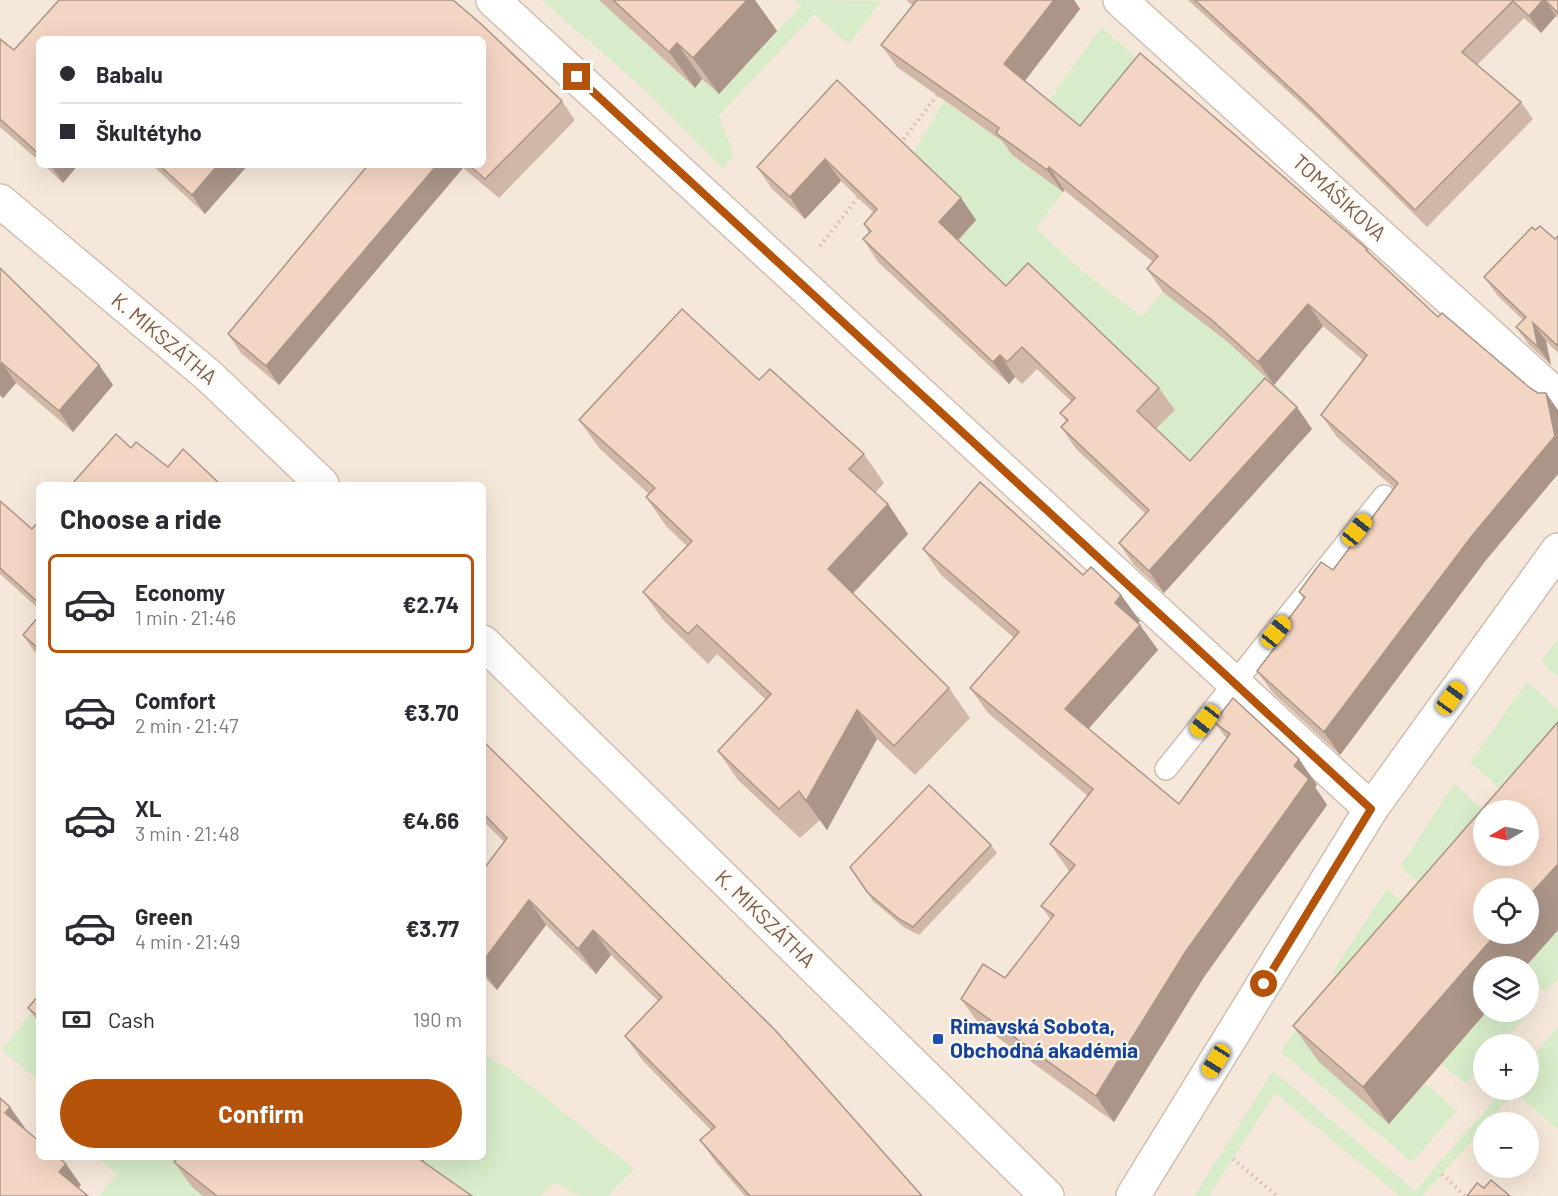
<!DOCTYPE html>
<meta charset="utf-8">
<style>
body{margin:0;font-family:Barlow,sans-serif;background:#f7f7f7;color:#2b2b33;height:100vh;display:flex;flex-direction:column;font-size:22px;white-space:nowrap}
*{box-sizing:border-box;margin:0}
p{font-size:20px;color:#7c7c81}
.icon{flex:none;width:33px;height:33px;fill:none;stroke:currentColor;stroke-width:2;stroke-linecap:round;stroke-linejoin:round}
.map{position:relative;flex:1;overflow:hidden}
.side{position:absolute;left:36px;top:482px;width:450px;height:678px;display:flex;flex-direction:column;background:#fff;border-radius:9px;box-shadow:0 6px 24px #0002}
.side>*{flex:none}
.top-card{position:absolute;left:36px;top:36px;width:450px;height:132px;border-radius:9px;box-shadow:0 6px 24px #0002;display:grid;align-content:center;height:132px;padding:0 24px;background:#fff}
.needle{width:39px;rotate:261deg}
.tools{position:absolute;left:1473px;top:800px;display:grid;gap:12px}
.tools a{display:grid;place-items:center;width:66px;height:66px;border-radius:50%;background:#fff;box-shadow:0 6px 24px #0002;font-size:30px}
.end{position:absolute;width:27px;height:27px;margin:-14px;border:8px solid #b45309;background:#fff;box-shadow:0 0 0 3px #fff}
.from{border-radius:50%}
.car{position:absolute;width:18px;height:36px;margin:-18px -9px;border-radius:8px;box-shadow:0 0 4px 2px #0007;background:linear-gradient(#f5c518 24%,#345 0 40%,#f5c518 0 76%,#345 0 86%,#f5c518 0)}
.top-card b{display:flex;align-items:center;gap:21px;height:57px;font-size:22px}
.top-card b+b{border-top:2px solid #e1e1e2}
.top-card i{width:15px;height:15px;background:#2b2b33}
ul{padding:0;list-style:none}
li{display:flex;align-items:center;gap:18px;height:99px;margin:0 12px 9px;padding:0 12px;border:3px solid transparent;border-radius:9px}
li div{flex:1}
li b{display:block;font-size:22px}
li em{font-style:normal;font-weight:700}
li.on{border-color:#b45309}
li>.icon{width:54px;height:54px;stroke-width:1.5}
h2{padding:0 24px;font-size:27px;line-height:72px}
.pay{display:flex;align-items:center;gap:15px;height:66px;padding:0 24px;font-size:22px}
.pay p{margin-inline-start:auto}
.action{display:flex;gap:12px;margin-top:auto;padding:12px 24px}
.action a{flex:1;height:69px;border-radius:36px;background:#b45309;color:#fff;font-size:24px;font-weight:700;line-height:69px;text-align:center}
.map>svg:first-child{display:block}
.residential{fill:#f5e8da;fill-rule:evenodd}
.green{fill:#d8ecc9}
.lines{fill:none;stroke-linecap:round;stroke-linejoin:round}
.lane-casing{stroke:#d1beb0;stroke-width:24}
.street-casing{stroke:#d1beb0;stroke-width:36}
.path{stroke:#d9b8a5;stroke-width:4;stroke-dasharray:1.5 4.5;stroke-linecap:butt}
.lane{stroke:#fff;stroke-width:21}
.street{stroke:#fff;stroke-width:33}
.wall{fill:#d1b7a8}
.shaded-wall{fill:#aa9588}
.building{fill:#f3d5c3;stroke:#aa9588;stroke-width:1.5;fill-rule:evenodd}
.route{stroke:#b45309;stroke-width:8}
.transit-dot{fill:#1a4fb4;stroke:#fffaf3;stroke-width:2}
.labels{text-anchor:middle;stroke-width:4.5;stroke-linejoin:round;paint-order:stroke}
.street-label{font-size:21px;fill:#7a5c4d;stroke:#fffaf3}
.transit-label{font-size:21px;font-weight:bold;fill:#164399;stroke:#fffaf3;text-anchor:start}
</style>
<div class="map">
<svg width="1558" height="1196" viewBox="0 0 1558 1196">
<rect width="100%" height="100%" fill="#fdf6ec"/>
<path class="residential" d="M0 0H1558V1196H0ZM39 39H483V165H39ZM39 484H483V1156H39ZM1484 810H1528V855H1484ZM1484 888H1528V933H1484ZM1484 966H1528V1011H1484ZM1484 1044H1528V1089H1484ZM1484 1122H1528V1167H1484Z"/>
<g class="green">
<path d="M542 0H599L616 16 624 7 630 29 694 88 702 79 719 94 801 6 794 0 881 1 849 44 814 14 719 116 734 155 724 169 644 89Z"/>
<path d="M1101 27 1156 75 1096 148 1045 107Z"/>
<path d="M944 101 1015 151 1012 156 1063 192 1036 229 1086 274 1142 317 1163 292 1229 343 1287 395 1210 481 1152 433 1175 410 1021 309 954 244 910 158Z"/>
<path d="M1558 638V677L1541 662Z"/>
<path d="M1527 682 1558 710V788L1528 810H1523L1470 762Z"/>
<path d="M1454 784 1484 810V855L1451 911 1400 867Z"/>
<path d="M1387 889 1435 930 1371 1003 1333 971Z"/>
<path d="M1558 930V978L1546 992 1529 977 1528 966H1526Z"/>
<path d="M1320 993 1457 1111 1412 1162 1281 1052Z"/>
<path d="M39 1003V1081L2 1050Z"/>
<path d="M1487 1011 1529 1012 1501 1044H1484L1483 1064 1466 1084 1441 1064Z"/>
<path d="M1558 1027V1130L1515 1092 1488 1122H1484L1483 1128 1422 1196H1400L1275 1093 1209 1196H1194L1273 1071 1415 1191 1504 1089H1528L1529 1061Z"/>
<path d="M483 1053 516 1074 634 1169 608 1196H580L555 1182 540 1196H99L117 1174 97 1157 483 1156Z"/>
</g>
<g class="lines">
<defs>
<path id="lane" d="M1166 769 1384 496"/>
<g id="street">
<path d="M493 0 1371 809"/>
<path d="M1120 0 1558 397"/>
<path d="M0 201 209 376 322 484"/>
<path d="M483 642 1047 1196"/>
<path d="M1133 1196 1371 809 1558 550"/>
</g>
</defs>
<use href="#lane" class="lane-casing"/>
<use href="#street" class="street-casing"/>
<g class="path">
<path d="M900 144 939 93"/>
<path d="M820 246 860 195"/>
<path d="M1233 1159 1277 1196"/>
<path d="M1442 1174 1465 1196"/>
</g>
<use href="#lane" class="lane"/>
<use href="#street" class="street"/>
</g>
<g class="wall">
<path d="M59 0H453L480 23 562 101 575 120 499 198 463 168 279 385 241 353 228 334 368 165H483V39H39V161L0 127V39L14 50Z"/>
<path d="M599 0H755L777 31 719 94 702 79 695 88Z"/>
<path d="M906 0H1074L1080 9 1025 81 1080 126 1367 249 1374 258 1438 317 1530 388 1538 393H1546L1558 410V474L1486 560 1340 755 1273 693 1257 671 1288 631 1284 625 1304 599 1299 592 1333 570 1394 488 1337 437 1321 415 1363 360 1323 326 1274 385 1229 343 1163 292 1147 269 1153 262 1064 190 1063 192 1012 155 1002 141 897 67 881 45 913 6Z"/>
<path d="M1188 0H1558V18L1556 16 1541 33 1524 18 1477 65 1521 102 1533 119 1427 227 1315 116Z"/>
<path d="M837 80 976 220 958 241 1006 286 1159 388 1175 410 1156 429 1190 461 1312 429 1164 593 1134 565 1119 543 1146 514 1076 449 1061 427 1066 421 1060 413 1071 401 1037 369 1022 384 1015 377 1009 384 878 262 863 239 869 233 864 224 874 213 841 181 805 219 772 189 757 167Z"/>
<path d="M44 165H78L63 183Z"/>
<path d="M152 165H248L205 214Z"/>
<path d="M1535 230 1555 239 1558 236V353L1546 341 1551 365 1529 345 1516 327 1523 320 1497 295 1484 277Z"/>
<path d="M0 268 99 365 113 385 73 432 16 383 3 398 0 396Z"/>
<path d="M759 380 864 454 884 483 875 493 888 504 908 534 853 594 949 688 970 718 915 775 877 739 827 830 820 820 800 838 738 780 718 751 766 700 717 654 708 664 664 621 643 592 687 546 666 526 646 497 649 494 600 449 579 420Z"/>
<path d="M0 501 32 529 39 521V609L0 574Z"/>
<path d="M923 549 1083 575 1121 595 1140 621 1138 623 1158 650 1088 729 1179 804 1227 739 1214 722 1317 785 1315 787 1327 805 1204 977 1114 1122 979 1024 961 999 1005 978 1051 920 1041 906 1069 871 1050 844 1088 796 988 713 970 688 1014 638 941 575Z"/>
<path d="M39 616V655L34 651 23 635Z"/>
<path d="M1558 722V930L1526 966H1484V1011H1487L1389 1124 1319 1062 1293 1026Z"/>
<path d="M483 741 922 1196H745L717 1164 700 1140 711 1130 643 1061 625 1036 658 1001 611 955 596 974 546 925 497 990 483 976V870L504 842 483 821Z"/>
<path d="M991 845 997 853 919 935 905 928 873 901 850 867Z"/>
<path d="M39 995V1023L28 1008Z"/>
<path d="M174 1162H423L472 1196H203L192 1187Z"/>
</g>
<g class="shaded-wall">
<path d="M746 0H755L777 31 719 94 693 58Z"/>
<path d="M1054 0H1074L1080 9 1020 87 1004 64Z"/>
<path d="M1543 0H1545L1556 16 1541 33 1529 16Z"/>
<path d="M677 43 702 79 695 88 669 52Z"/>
<path d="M825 159 841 181 805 219 790 197Z"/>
<path d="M51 165H78L63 183Z"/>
<path d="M218 165H248L205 214 192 195Z"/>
<path d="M437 165H461L463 168 279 385 266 366Z"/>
<path d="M1049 167 1064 190 1063 192 1047 170Z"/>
<path d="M961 198 976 220 954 244 939 222Z"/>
<path d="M1308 304 1323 326 1274 385 1258 362Z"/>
<path d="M1533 323 1546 341 1551 365 1538 347Z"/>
<path d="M1000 355 1015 377 1009 384 993 362Z"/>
<path d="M2 363 16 383 3 398 0 394V365Z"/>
<path d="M99 365 113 385 73 432 59 411Z"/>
<path d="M1546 393 1558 410V474L1486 560 1340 755 1324 732 1471 537Z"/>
<path d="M1297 407 1312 429 1164 593 1149 571Z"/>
<path d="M888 504 908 534 848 598 828 569Z"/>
<path d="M1121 595 1140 621 1133 629 1115 603Z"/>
<path d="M1140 625 1158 650 1083 735 1065 709Z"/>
<path d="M857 710 877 739 827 830 806 801Z"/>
<path d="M1299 759 1317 785 1315 787 1327 805 1204 977 1114 1122 1096 1096 1294 766Z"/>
<path d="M1558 864V930L1526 966H1484V1011H1487L1389 1124 1363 1087 1497 933H1528V897Z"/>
<path d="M529 900 546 925 497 990 483 971V961Z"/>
<path d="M593 930 611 955 596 974 578 949Z"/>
<path d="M10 1107 25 1128 20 1134 5 1113Z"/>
<path d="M407 1156H427L417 1170Z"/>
<path d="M66 1164 81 1185 74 1193 59 1172Z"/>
</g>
<g class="building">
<path d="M59 0H453L480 23 562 101 485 179 469 165H483V39H39V154L0 119V39L14 50Z"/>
<path d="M613 0H747L693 58 677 43 669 52Z"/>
<path d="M917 0H1054L1004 64 1080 126 1140 53 1367 249 1366 250 1438 317 1442 313 1530 388 1538 393H1546L1555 436 1471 537 1324 732 1257 671 1289 629 1284 625 1305 597 1299 592 1321 562 1333 570 1398 483 1321 415 1367 355 1308 304 1258 362 1213 321 1147 269 1158 256 1049 167 1047 170 996 133 999 128 881 45Z"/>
<path d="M1195 0H1543L1529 16 1513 1 1462 52 1521 102 1415 210 1303 100Z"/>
<path d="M1545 0H1558V13Z"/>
<path d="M837 80 961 198 939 222 1006 286 1028 263 1159 388 1137 411 1190 461 1265 378 1297 407 1149 571 1119 543 1149 510 1061 427 1068 420 1060 413 1075 398 1022 347 1007 362 1000 355 993 362 863 239 871 231 864 224 877 209 825 159 790 197 757 167Z"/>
<path d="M159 165H218L192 195Z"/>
<path d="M368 165H437L266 366 228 334Z"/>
<path d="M1540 226 1555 239 1558 236V346L1533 323 1538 347 1516 327 1526 317 1484 277 1532 227 1535 230Z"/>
<path d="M0 268 99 365 59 411 2 363 0 365Z"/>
<path d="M682 309 759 380 770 369 864 454 849 469 888 504 828 569 949 688 894 746 857 710 806 801 799 791 779 809 718 751 771 694 697 625 688 634 643 592 692 541 646 497 655 488 579 420Z"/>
<path d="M116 434 131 448 136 442 168 467 183 449 220 484H72Z"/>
<path d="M980 482 1083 575 1091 567 1121 595 1115 603 1140 625 1065 709 1179 804 1230 734 1214 722 1233 698 1299 759 1294 766 1309 779 1186 951 1096 1096 961 999 983 964 1005 978 1054 915 1041 906 1075 865 1050 844 1093 789 970 688 1019 632 923 549Z"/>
<path d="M0 501 32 529 39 521V603L0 568Z"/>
<path d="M39 616V649L23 635Z"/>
<path d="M1558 722V864L1528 897V888H1484V933H1497L1363 1087 1293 1026ZM1484 810H1528V855H1484Z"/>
<path d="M483 741 776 1031 922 1196H750L700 1140 715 1127 625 1036 662 997 593 930 578 949 529 900 483 961V870L507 838 483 813Z"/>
<path d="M929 785 991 845 913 927 899 919 868 893 850 867Z"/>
<path d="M39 995V1017L28 1008Z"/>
<path d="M0 1098 10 1107 5 1113 39 1141V1156H57L66 1164 59 1172 88 1196H0Z"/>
<path d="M179 1156H415L472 1196H217L174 1162Z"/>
<path d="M1491 1180 1510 1196H1467L1477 1183 1484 1188Z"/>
</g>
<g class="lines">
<path class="route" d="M577 77 1371 809 1264 984"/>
</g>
<rect class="transit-dot" x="932" y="1033" width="12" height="12" rx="3"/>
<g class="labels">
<g class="street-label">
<text transform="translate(1339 198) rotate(42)" y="7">TOMÁŠIKOVA</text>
<text transform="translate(164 339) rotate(40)" y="7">K. MIKSZÁTHA</text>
<text transform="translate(765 919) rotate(44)" y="7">K. MIKSZÁTHA</text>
</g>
<g class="transit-label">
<text x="950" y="1034">Rimavská Sobota,<tspan x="950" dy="24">Obchodná akadémia</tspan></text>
</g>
</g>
</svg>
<div class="tools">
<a><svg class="needle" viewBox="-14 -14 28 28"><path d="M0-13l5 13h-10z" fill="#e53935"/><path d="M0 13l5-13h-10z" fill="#7c7c81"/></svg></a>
<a><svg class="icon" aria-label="locate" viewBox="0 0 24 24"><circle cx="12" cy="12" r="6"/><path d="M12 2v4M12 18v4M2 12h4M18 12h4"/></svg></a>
<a><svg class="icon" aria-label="layers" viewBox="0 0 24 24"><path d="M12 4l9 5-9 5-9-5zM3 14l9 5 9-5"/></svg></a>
<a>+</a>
<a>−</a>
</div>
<i class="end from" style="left:1264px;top:984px"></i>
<i class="end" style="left:577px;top:77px"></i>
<i class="car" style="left:1357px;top:530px;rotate:39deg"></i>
<i class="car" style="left:1276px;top:632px;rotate:39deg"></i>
<i class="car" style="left:1451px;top:698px;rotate:36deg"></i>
<i class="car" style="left:1205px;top:721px;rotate:218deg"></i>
<i class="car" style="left:1216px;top:1061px;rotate:212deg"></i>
<div class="top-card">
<b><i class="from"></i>Babalu</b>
<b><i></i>Škultétyho</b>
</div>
<section class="side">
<h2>Choose a ride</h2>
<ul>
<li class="on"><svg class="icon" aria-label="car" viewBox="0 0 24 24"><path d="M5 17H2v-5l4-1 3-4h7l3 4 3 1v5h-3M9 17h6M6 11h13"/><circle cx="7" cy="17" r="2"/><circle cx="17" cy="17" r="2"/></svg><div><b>Economy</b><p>1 min · 21:46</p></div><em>€2.74</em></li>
<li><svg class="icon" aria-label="car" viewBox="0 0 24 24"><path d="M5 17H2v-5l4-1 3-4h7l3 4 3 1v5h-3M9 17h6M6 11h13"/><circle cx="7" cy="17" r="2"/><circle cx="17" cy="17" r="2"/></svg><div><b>Comfort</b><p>2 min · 21:47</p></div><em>€3.70</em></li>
<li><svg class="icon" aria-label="car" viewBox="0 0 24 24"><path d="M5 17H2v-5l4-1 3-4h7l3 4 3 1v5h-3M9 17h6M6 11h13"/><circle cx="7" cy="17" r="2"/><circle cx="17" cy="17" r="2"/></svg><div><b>XL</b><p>3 min · 21:48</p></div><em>€4.66</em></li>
<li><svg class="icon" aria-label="car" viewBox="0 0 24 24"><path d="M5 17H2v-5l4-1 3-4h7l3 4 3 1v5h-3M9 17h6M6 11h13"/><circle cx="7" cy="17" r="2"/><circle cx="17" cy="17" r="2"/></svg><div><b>Green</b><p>4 min · 21:49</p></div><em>€3.77</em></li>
</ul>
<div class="pay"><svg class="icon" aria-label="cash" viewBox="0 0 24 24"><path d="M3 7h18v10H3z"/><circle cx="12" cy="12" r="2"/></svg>Cash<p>190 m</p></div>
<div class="action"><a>Confirm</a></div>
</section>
</div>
